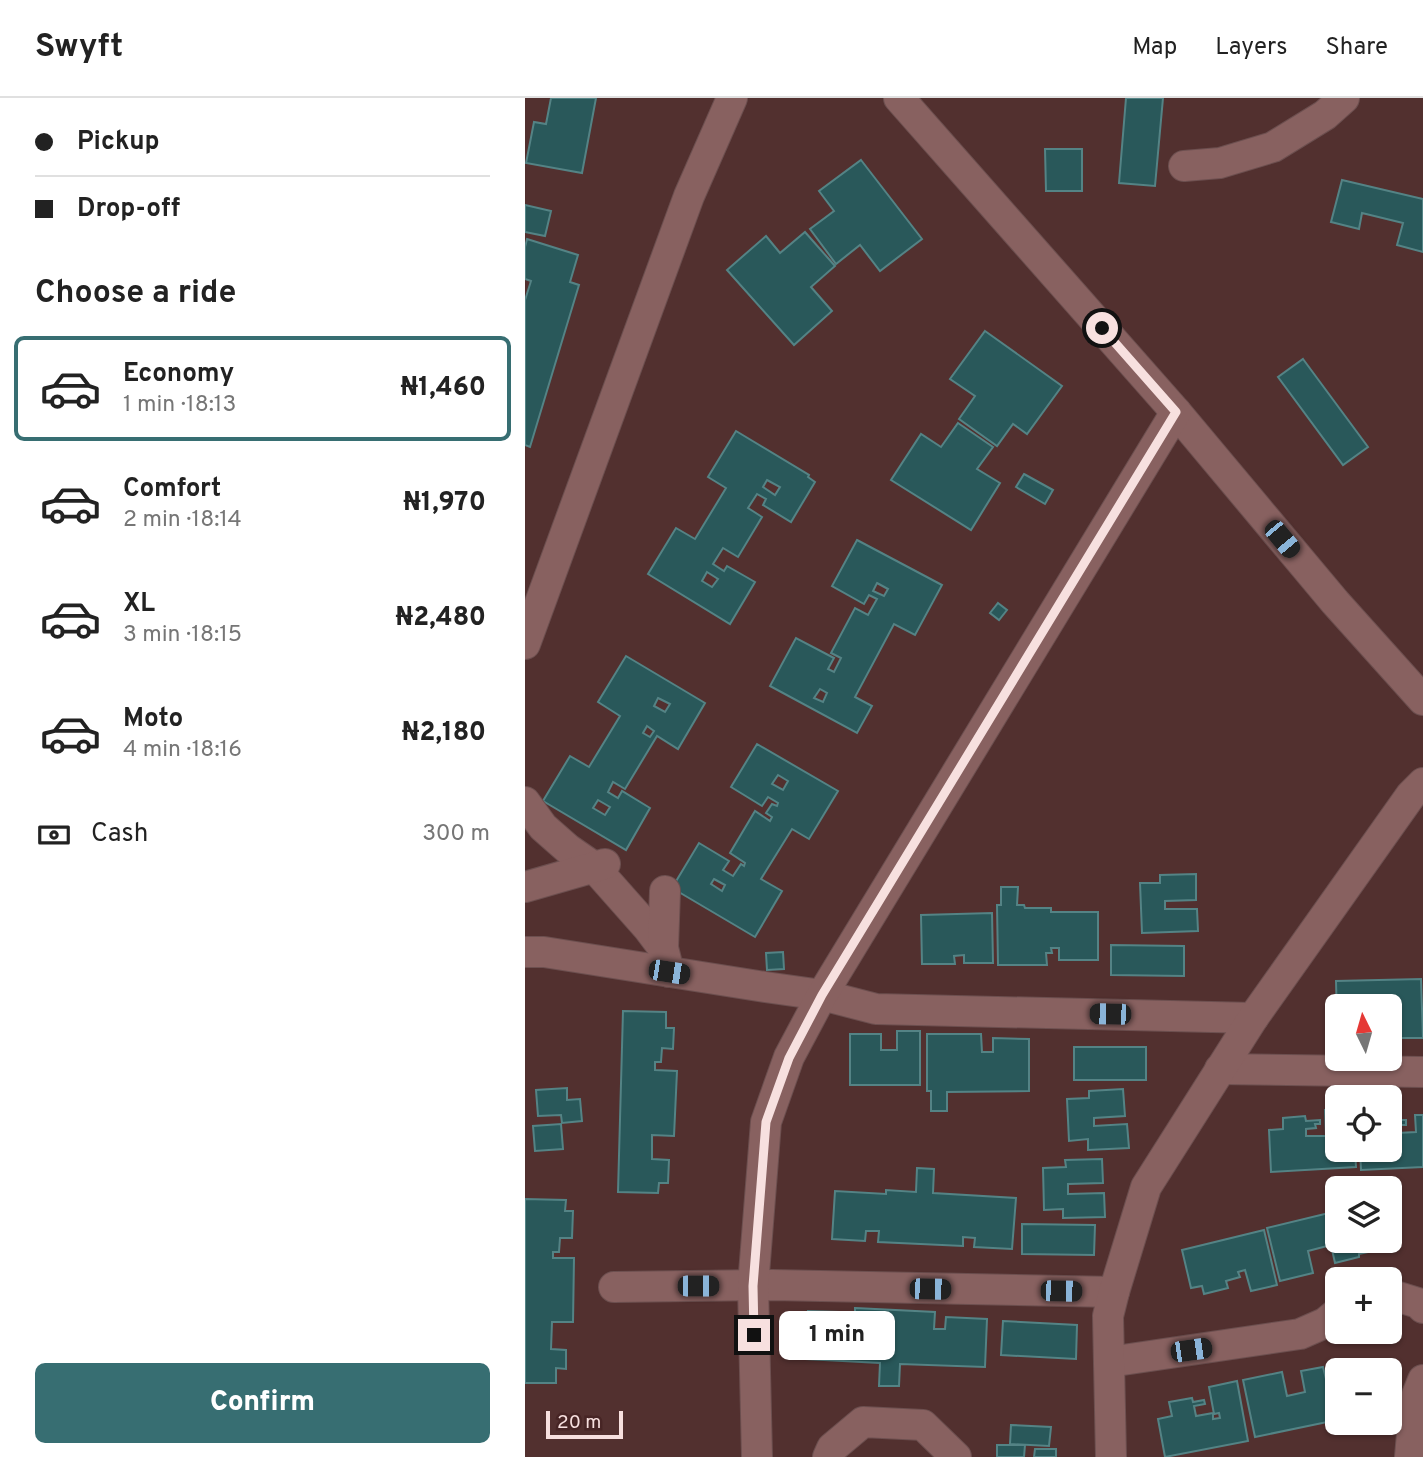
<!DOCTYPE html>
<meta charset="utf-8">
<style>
body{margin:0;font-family:Overpass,sans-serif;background:#f2f2f2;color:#222;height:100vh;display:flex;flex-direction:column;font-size:26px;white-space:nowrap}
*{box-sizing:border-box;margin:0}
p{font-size:23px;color:#767676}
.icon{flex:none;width:38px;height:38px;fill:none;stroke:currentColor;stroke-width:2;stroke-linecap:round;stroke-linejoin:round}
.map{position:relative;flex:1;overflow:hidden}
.details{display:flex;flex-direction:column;background:#fff;width:525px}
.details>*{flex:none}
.top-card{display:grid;align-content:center;height:154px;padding:0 35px;background:#fff}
.needle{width:46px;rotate:355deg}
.buttons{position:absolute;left:800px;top:896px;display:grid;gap:14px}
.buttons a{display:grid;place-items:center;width:77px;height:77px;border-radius:10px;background:#fff;box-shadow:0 2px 5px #0004;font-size:35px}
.scale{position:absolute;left:21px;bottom:18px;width:77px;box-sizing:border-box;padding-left:7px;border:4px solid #f7e0df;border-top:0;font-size:19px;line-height:24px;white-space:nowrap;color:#f7e0df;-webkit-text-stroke:5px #472525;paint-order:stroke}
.end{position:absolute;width:32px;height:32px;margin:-16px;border:9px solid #f7e0df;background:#111;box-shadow:0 0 0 4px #111}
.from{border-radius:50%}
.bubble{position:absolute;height:49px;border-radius:10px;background:#fff;box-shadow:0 2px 5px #0004;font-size:23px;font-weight:800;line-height:49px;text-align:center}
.car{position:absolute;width:21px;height:42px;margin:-21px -10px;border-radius:9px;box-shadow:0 0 5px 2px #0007;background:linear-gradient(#222 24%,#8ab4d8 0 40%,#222 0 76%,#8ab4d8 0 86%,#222 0)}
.top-card b{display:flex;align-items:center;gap:24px;height:66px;font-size:26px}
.top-card b+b{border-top:2px solid #e0e0e0}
.top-card i{width:18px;height:18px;background:#222}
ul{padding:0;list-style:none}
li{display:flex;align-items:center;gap:21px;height:105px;margin:0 14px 10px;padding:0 21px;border:4px solid transparent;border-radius:10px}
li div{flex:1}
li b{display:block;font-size:26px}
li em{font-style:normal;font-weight:800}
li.current{border-color:#376e72}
li>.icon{width:63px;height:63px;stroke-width:1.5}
h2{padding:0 35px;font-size:32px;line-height:84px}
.pay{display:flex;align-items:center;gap:18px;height:77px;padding:0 35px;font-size:26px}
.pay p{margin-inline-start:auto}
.primary-button{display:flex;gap:14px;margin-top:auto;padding:14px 35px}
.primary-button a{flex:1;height:80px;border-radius:10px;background:#376e72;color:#fff;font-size:28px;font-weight:800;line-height:80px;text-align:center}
header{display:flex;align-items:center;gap:42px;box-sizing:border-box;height:98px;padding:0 35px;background:#fff;border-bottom:2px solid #e0e0e0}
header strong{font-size:33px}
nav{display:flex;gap:38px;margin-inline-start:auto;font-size:24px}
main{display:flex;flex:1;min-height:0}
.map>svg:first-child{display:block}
.building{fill:#29585a;stroke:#548385;stroke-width:2;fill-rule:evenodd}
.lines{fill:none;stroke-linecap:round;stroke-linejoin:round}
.minor-casing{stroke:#6c4f4f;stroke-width:32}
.minor{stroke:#886160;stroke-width:30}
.route{stroke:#f7e0df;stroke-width:9}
</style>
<header>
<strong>Swyft</strong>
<nav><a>Map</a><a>Layers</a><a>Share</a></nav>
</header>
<main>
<section class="details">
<div class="top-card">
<b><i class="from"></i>Pickup</b>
<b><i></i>Drop-off</b>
</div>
<h2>Choose a ride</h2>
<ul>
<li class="current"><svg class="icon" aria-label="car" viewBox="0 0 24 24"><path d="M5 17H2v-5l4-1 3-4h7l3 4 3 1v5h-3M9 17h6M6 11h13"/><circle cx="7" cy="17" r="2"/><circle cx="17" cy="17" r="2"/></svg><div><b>Economy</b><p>1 min · 18:13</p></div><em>₦1,460</em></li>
<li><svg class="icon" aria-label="car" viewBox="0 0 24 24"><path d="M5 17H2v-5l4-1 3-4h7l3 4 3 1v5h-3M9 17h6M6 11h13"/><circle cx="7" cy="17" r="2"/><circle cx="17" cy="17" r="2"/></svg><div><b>Comfort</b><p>2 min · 18:14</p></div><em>₦1,970</em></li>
<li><svg class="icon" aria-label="car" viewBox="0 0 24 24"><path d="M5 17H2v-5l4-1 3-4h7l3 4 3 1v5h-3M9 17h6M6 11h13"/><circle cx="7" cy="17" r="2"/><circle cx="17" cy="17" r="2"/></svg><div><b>XL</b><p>3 min · 18:15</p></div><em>₦2,480</em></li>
<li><svg class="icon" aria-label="car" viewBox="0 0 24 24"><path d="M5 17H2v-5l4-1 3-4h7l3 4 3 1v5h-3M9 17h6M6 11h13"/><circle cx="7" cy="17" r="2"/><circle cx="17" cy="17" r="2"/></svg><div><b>Moto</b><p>4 min · 18:16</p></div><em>₦2,180</em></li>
</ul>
<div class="pay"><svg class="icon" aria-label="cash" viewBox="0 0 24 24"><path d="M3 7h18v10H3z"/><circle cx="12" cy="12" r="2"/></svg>Cash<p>300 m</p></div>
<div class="primary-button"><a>Confirm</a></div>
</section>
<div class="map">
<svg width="898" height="1359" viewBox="0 0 898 1359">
<rect width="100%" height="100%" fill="#52302f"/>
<g class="building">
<path d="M26 0H71L57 75 1 65 9 24 21 26Z"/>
<path d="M601 0H638L630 88 594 85Z"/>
<path d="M520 51H557V93H521Z"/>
<path d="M336 62 397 141 355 173 335 147 311 166 285 131 309 113 294 93Z"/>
<path d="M817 82 898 101V154L872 147 878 125 837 115 834 131 806 124Z"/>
<path d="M0 107 26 113 20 138 0 134Z"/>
<path d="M280 134 310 168 286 189 307 213 269 247 202 172 241 138 255 155Z"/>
<path d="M2 141 53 157 45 184 54 187 5 349 0 347V202L6 183 0 181V149Z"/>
<path d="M460 233 537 288 502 336 488 326 472 348 434 321 450 298 425 281Z"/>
<path d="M778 261 843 349 818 367 753 279Z"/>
<path d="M433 325 468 349 452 371 475 385 446 432 366 382 396 336 416 349Z"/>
<path d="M211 333 284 377 283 379 290 384 266 424 238 407 241 401 232 396 223 410 237 419 213 459 198 450 188 466 199 473 202 468 230 484 205 526 123 476 151 430 170 441 201 390 183 379ZM242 382 255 389 250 397 238 389ZM182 474 193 481 187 489 177 483Z"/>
<path d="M499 376 528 392 520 406 491 389Z"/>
<path d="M332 442 417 487 390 537 369 526 330 599 347 608 332 635 245 588 271 540 309 560 303 571 309 574 316 560 306 555 330 510 343 517 352 501 344 497 339 506 307 488ZM352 485 363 491 359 498 348 493ZM295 591 302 595 298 604 289 600Z"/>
<path d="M473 505 482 512 474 522 465 515Z"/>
<path d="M101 558 180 605 153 651 132 638 100 691 88 684 83 694 93 700 97 693 125 710 101 752 18 703 45 658 64 669 95 618 73 604ZM133 600 145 606 140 614 129 608ZM122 628 129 633 125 639 118 635ZM73 702 85 709 80 717 68 710Z"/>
<path d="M232 646 313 693 284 741 267 731 236 781 257 793 230 839 147 790 174 745 204 763 198 772 208 778 216 766 219 768 220 765 205 755 230 713 245 723 247 719 241 715 247 706 252 708 253 705 243 699 237 708 206 689ZM253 677 263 683 258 692 247 686ZM189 781 200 787 197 793 186 786Z"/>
<path d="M671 776V802L640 803V811H672L673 833 617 835 615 785H635V777Z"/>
<path d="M476 789H493L492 807H499L500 810H526V814H573V862H534V850H526L527 855H521L522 867H473L472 807H476Z"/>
<path d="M467 815 468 865H439V857L429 858 430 866H397L396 817Z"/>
<path d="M586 847 659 848V878L586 877Z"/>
<path d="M258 854 259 871 242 872 241 855Z"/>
<path d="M896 881 898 940H869V915H864V908H812V922L811 883Z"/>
<path d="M98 913 141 914V930H149L148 951 137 950 136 964H130V972L152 973 149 1038 127 1037V1061L144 1062 143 1085H134L133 1095 93 1094Z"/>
<path d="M372 933H395V987H325V936H356V952H372Z"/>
<path d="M402 936H456L457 954H468V940L504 941V993L422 994V1013H406V993H402Z"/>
<rect x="549" y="949" width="72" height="33"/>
<path d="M42 990V1002L55 1001 57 1023 37 1025 36 1017 13 1018 11 992Z"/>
<path d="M598 991 600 1018 569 1020V1028L602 1026 604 1050 563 1052V1041L544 1043 542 1001 564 1000V993Z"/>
<path d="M864 1011H871L872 1022H881V1027H872V1035L891 1034 890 1017H898V1069L836 1072 835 1052H864Z"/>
<path d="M800 1012H812V1052H830L831 1069 746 1074 744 1032 758 1031V1020L780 1018 781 1023 795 1022V1026H790L791 1030 781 1031V1038H801Z"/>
<path d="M36 1026 38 1051 10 1053 8 1028Z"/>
<path d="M577 1061 578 1085 543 1086V1096L579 1095 580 1119 538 1120V1111L519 1112 518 1070 541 1069 540 1062Z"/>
<path d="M392 1070 409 1071 408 1095 491 1100 487 1151 449 1149 450 1140 438 1139V1148L353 1144 354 1133H341L340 1143 307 1141 310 1093 361 1096V1092L391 1094Z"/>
<path d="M0 1101 41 1102 40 1113H48L47 1140H35L34 1154H28V1160H49L48 1224H27L26 1251 41 1252V1271L31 1270V1285H0Z"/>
<path d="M812 1113V1143H840L843 1154 834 1156V1159L810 1165 806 1147 783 1153 788 1175 755 1183 742 1130Z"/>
<path d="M497 1126 570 1127 569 1157 497 1156Z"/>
<path d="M739 1132 752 1187 726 1193 720 1172 713 1174 715 1179 701 1183 703 1190 679 1196 677 1188 666 1190 657 1152Z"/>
<path d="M330 1210 410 1214 409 1231H420L421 1219 462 1221 460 1269 375 1266 374 1288H354L355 1265 281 1261 283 1213 314 1214 313 1226H323L324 1220 330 1219Z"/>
<path d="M478 1223 552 1227 551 1261 476 1257Z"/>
<path d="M798 1269 801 1281 812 1278V1322L730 1339 718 1282 757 1274 762 1298 780 1294 776 1273Z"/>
<path d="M712 1283 723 1343 640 1359 633 1321 647 1318 644 1304 667 1300 668 1304 679 1302 680 1306 669 1308 671 1318 688 1315V1321L695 1320 694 1315 689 1316 684 1289Z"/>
<path d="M486 1327 526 1329 524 1348 485 1346Z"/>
<path d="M472 1347H500L499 1359H472Z"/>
<path d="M510 1351H531V1359H509Z"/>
</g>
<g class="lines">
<defs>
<g id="minor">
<path d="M374 0 651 314 810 504 898 602"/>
<path d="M659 68 695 65 748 49 800 17 819 0"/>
<path d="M0 546 164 98 207 0"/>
<path d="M0 704 18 729 43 751 69 769 123 830 138 850 144 874"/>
<path d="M0 789 80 766"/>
<path d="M138 850 140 793"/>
<path d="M0 854H19L240 889 297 897 351 911 728 920"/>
<path d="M695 971 898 974"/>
<path d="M89 1189 247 1187 589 1194"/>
<path d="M864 1196 893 1205 898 1210"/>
<path d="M584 1264 775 1236 800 1225 812 1215"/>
<path d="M232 1359 228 1188 241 1024 264 959 297 897 651 314"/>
<path d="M303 1359 307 1350 338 1324 398 1327 431 1359"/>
<path d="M586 1359 583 1218 589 1194 621 1089 728 920 886 697 898 685"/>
<path d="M885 1359 890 1302 898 1282"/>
</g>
</defs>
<use href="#minor" class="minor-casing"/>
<use href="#minor" class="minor"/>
</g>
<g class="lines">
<path class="route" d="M229 1237 228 1188 241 1024 264 960 297 897 651 314 577 230"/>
</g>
</svg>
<div class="buttons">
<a><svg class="needle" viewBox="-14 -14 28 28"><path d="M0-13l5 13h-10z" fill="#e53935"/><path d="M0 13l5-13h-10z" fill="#767676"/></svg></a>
<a><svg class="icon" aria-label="locate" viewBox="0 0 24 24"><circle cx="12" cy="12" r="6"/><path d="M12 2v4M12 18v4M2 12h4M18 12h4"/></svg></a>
<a><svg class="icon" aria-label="layers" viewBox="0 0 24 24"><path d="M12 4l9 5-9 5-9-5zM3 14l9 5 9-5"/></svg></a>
<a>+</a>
<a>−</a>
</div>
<div class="scale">20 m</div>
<i class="end from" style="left:577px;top:230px"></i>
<i class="end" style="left:229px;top:1237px"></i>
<div class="bubble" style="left:254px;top:1213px;width:116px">1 min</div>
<i class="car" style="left:757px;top:441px;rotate:140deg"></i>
<i class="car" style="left:144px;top:874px;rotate:99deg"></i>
<i class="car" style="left:585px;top:916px;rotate:271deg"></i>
<i class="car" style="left:173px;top:1188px;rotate:90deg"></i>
<i class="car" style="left:405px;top:1191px;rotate:91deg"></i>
<i class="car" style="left:536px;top:1193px;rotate:91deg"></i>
<i class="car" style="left:666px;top:1252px;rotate:82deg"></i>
</div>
</main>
